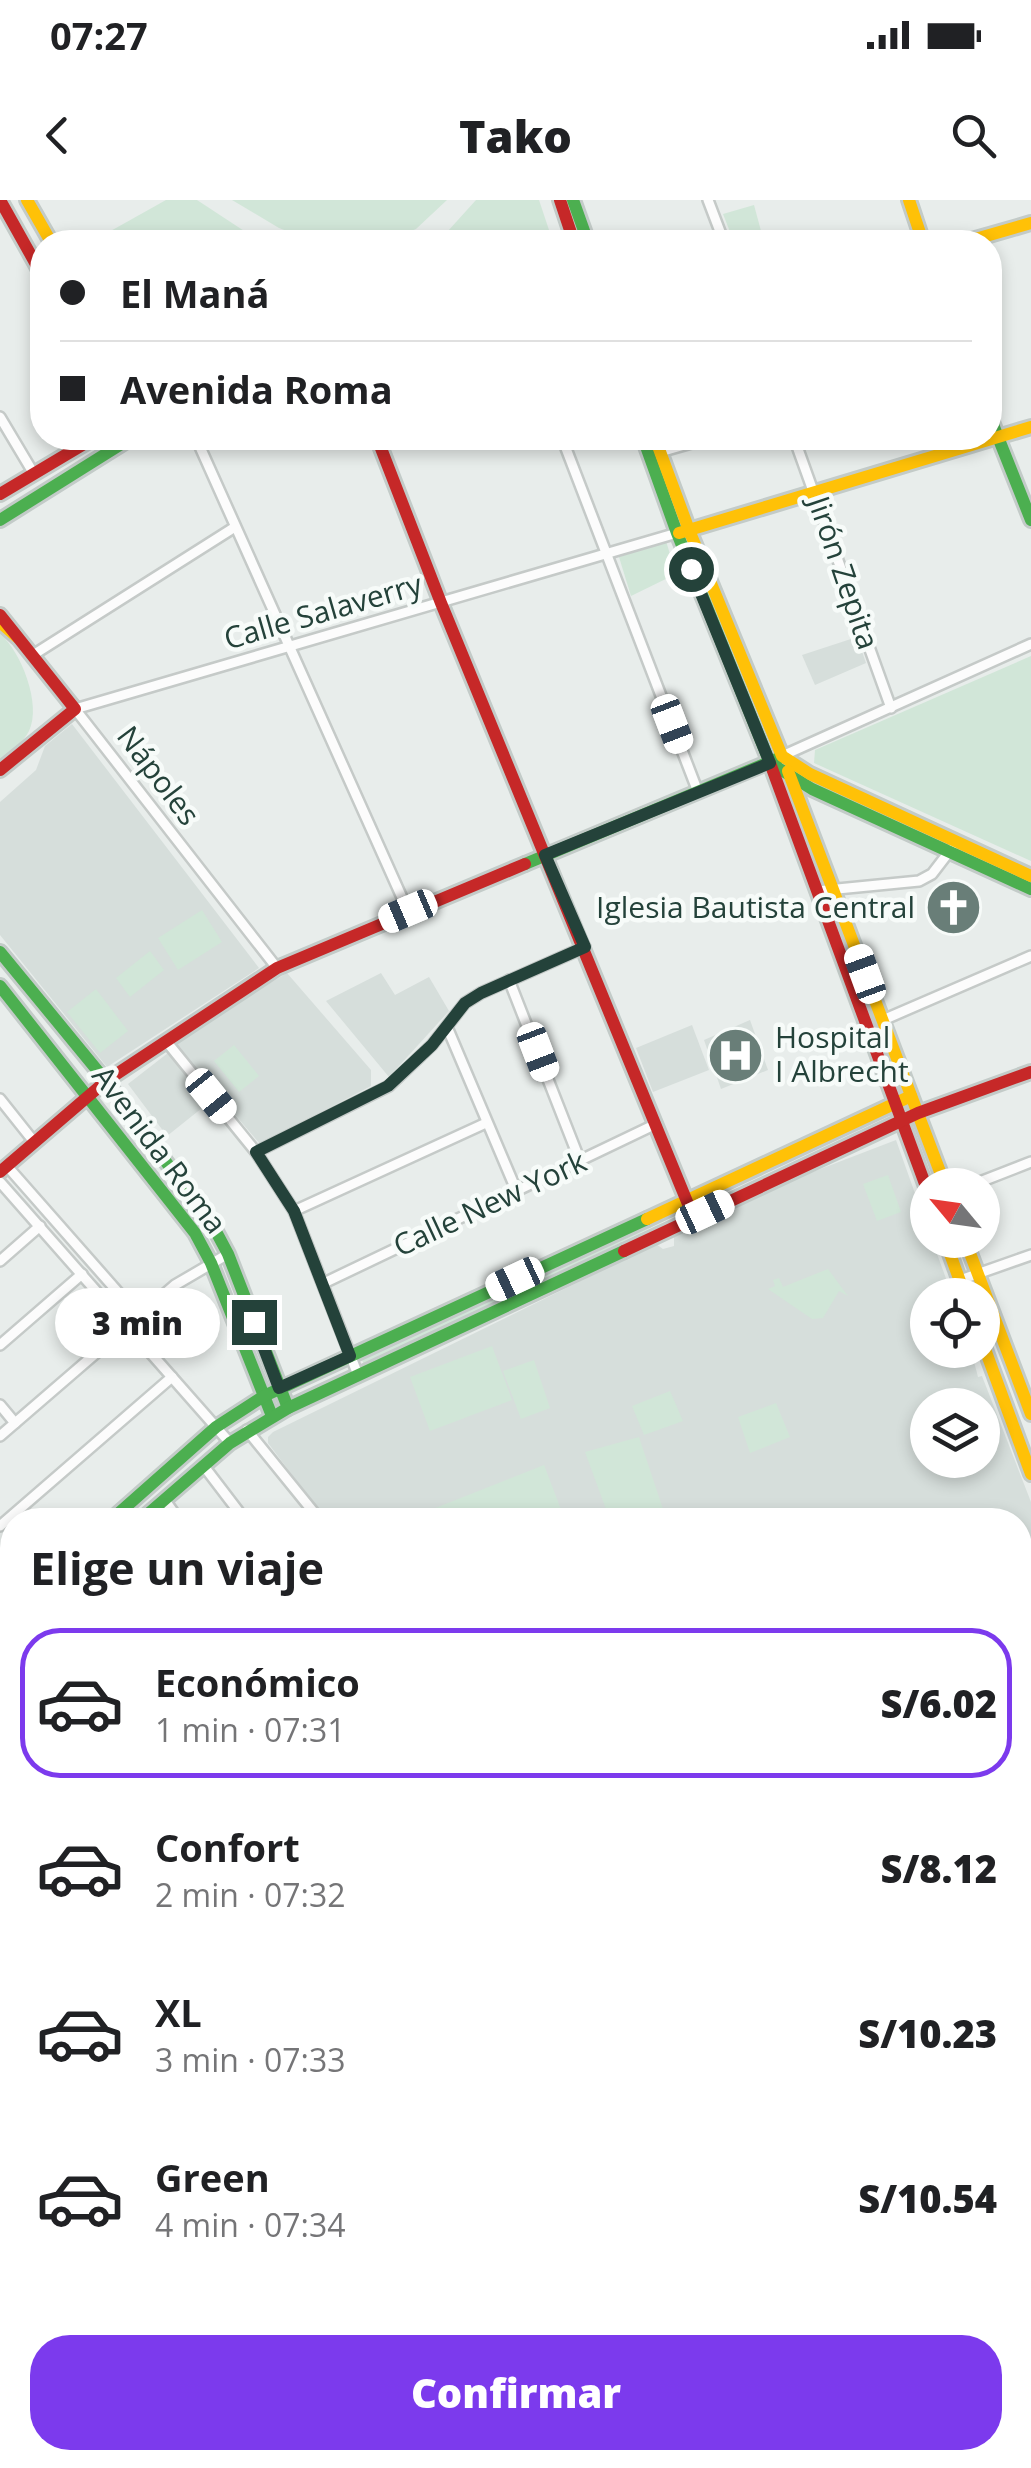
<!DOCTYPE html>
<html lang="es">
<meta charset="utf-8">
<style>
body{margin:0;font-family:"Open Sans",sans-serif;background:#f6f6f6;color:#202124;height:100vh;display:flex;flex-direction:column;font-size:38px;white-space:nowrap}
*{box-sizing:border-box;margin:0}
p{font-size:32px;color:#757577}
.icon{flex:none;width:55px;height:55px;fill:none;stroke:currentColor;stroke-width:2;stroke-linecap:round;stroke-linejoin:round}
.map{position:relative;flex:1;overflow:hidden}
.side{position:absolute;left:0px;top:1308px;width:1032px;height:962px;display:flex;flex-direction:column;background:#fff;border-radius:40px 40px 0 0;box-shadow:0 5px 15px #0003}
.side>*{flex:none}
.guide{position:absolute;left:30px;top:30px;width:972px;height:220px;border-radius:40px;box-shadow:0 5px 15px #0003;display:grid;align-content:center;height:220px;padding:0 30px;background:#fff}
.needle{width:65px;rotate:299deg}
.tools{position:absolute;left:910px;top:968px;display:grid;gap:20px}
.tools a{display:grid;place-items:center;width:90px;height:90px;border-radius:50%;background:#fff;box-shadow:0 5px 15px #0003;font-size:50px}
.end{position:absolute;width:45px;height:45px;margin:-22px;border:12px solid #24423a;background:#fff;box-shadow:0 0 0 5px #fff}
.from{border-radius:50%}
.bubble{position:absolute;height:70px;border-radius:35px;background:#fff;box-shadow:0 5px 15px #0003;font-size:32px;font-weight:800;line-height:70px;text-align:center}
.car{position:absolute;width:30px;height:60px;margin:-30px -15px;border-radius:12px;box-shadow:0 0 8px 2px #0007;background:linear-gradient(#fff 24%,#345 0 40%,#fff 0 76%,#345 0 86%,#fff 0)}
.guide b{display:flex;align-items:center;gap:35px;height:95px;font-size:38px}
.guide b+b{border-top:2px solid #e0e0e0}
.guide i{width:25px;height:25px;background:#202124}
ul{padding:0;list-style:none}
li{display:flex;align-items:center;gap:30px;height:150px;margin:0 20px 15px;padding:0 10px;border:5px solid transparent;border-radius:40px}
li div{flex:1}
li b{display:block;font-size:38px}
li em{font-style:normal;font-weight:800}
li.active{border-color:#7c3aed}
li>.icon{width:90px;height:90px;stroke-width:1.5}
h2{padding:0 30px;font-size:45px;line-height:120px}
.primary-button{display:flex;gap:20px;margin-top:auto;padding:20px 30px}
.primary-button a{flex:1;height:115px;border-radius:40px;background:#7c3aed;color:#fff;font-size:40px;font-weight:800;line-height:115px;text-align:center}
.status{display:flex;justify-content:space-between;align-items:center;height:70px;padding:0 50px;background:#fff;direction:ltr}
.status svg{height:28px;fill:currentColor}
header{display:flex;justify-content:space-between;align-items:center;height:130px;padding:0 30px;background:#fff;font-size:45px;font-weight:800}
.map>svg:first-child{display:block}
.built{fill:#d6dedb;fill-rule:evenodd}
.green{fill:#d1e6d8}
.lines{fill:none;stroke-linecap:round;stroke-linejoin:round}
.street-casing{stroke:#c5cac8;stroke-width:14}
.fast-casing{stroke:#c3cbc8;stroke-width:18}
.slow-casing{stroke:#c3cbc8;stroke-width:18}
.jam-casing{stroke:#c3cbc8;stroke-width:18}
.street{stroke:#fcfcfc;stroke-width:9}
.fast{stroke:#4caf50;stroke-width:12}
.slow{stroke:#ffc107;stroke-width:12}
.jam{stroke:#c62828;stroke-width:12}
.route{stroke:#24423a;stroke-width:12}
.labels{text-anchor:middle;stroke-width:9;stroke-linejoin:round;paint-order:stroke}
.street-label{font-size:30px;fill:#24423a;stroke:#f7fbf9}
.poi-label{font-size:30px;fill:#24423a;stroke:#f7fbf9;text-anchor:end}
</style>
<div class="status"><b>07:27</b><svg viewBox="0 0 49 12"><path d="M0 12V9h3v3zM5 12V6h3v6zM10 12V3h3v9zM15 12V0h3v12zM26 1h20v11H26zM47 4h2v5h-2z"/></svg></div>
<header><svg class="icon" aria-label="back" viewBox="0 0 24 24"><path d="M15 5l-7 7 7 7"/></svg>Tako<svg class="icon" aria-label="search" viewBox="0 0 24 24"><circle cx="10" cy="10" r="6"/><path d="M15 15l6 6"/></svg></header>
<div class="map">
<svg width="1031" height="2268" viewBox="0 0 1031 2268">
<rect width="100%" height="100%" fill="#e8edeb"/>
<g class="built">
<path d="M857 437 866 463 815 485 802 455Z"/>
<path d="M72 524 259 768 107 867 0 735V602L36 570 45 546Z"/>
<path d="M287 773 371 870V886L260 944 172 841Z"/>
<path d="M381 773 395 795 429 777 449 811 389 877 326 801Z"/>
<path d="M750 820 768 870 721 889 704 840Z"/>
<path d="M692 825 709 870 653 892 636 848Z"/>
<path d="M168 853 207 904 167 936 128 884Z"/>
<path d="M896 940 927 1027 928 1040H932L952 1095H928V1150H971L978 1177 982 1176 1031 1302V2268H638L635 2258H1020V1320H326L268 1243V1237L273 1232 656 1044 663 1049 674 1046V1037L810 973ZM928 1205H982V1260H928Z"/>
</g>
<g class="green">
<path d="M166 0H197L261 42H91Z"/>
<path d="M232 0H447L416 29 387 41 315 42 279 28Z"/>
<path d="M476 0H539L553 42H438Z"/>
<path d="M754 5 764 42H734L723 14Z"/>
<path d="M666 341 676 374 631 396 619 357Z"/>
<path d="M0 434C21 451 42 505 29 531 24 542 8 553 0 561Z"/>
<path d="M1031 456V661L814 563 815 550Z"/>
<path d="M202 710 222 742 178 770 158 738Z"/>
<path d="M150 751 164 770 130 797 116 778Z"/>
<path d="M96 789 128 831 100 853 67 812Z"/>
<path d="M234 845 259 876 239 892 214 861Z"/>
<path d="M888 975 901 1012 877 1021 863 984Z"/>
<path d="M673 1008 677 1015 365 1167 362 1160Z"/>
<path d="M828 1069 848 1096 839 1091 823 1118 812 1119 768 1089 775 1086 773 1080 779 1078 783 1087Z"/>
<path d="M492 1146 512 1200 430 1231 410 1177Z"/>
<path d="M534 1160 550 1208 521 1219 503 1171Z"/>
<path d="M670 1191 683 1221 644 1235 632 1206Z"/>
<path d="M776 1203 790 1237 750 1253 738 1217Z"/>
<path d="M639 1237 665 1315 652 1320H610L585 1252Z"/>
<path d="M544 1265 565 1320H405Z"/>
</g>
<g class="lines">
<defs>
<g id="street">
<path d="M708 0 724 42"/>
<path d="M0 217 34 274"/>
<path d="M196 238 408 711"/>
<path d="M562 238 698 592"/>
<path d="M794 238 891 508"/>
<path d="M660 252 709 238"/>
<path d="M33 455 235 327"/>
<path d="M782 556 1031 444"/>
<path d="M817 691 919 681 932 674 952 648"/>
<path d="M277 768 75 509 677 333"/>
<path d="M509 780 580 961"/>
<path d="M883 820 1031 756"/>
<path d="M447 827 517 992"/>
<path d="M166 841 256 952 294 1011 358 1175"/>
<path d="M0 899 35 943"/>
<path d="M256 952 389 886 432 845 465 803 481 793 585 747"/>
<path d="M7 966 139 1116"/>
<path d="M0 982 230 1243"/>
<path d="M972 985 1031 962"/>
<path d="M294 1011 486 923"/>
<path d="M0 1061 40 1026"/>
<path d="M960 1080 1031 1055"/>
<path d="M324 1083 656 924"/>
<path d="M0 1145 82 1074"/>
<path d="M0 1205 15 1223"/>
<path d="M247 1230 320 1320"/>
<path d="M0 1236 175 1085 228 1054"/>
<path d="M203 1265 245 1320"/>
<path d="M164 1299 179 1320"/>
<path d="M0 1326 172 1177"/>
<path d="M0 1452 12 1467"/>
<path d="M0 1540 12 1529"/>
<path d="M0 1562 12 1577"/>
<path d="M0 1665 12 1679"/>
<path d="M0 1731 12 1719"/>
<path d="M0 1769 12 1778"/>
<path d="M0 1854 12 1862"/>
<path d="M0 1975 12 1987"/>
<path d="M0 2020 12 2007"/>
<path d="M0 2123 12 2110"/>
<path d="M0 2143 12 2157"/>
<path d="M92 2258 97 2268"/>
<path d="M180 2258 184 2268"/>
<path d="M519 2258 523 2268"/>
<path d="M265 2268 293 2258"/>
<path d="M476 2268 504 2258"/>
</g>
<g id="fast">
<path d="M573 0 588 42"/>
<path d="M990 217 1031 320"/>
<path d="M643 238 677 333 770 563 812 589 1031 689"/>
<path d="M0 320 131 238"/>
<path d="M525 664 779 558"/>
<path d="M0 752 106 881 212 1024 228 1054 288 1208"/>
<path d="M0 786 195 1033 211 1063 272 1216"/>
<path d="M111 1320 216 1227 264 1196 647 1019"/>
<path d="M141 1320 230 1243 288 1208 624 1051"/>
<path d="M0 1418 12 1407"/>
<path d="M0 2253 13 2268"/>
<path d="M605 2258 609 2268"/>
</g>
<g id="slow">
<path d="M27 0 51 42"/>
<path d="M909 0 923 42"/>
<path d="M965 42 1031 23"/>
<path d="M655 238 689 330 782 556 810 574 1031 676"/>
<path d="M679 333 1031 227"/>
<path d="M0 422 17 437"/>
<path d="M788 571 945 985"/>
<path d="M647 1019 911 896"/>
<path d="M945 1040 965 1095"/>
<path d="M965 1040 1031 1214"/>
<path d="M982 1141 1031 1274"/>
<path d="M0 1443 12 1432"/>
<path d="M625 2258 629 2268"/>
</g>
<g id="jam">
<path d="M0 0 42 75"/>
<path d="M560 0 574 42"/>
<path d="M377 238 441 403 688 1004"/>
<path d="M0 294 94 238"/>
<path d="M0 415 75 509 0 570"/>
<path d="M770 563 928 992"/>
<path d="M0 972 106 881 277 768 525 664"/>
<path d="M624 1051 918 913 1031 872"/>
</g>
</defs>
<use href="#street" class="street-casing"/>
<use href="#fast" class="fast-casing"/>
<use href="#slow" class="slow-casing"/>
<use href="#jam" class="jam-casing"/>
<use href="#street" class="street"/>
<use href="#fast" class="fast"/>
<use href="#slow" class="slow"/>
<use href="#jam" class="jam"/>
</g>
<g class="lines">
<path class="route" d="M254 1122 279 1188 350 1156 294 1011 256 952 388 886 432 845 465 803 481 793 585 747 545 655 770 563 691 369"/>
</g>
<defs>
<symbol id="church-disc" viewBox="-11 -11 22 22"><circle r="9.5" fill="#697e78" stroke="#f7fbf9"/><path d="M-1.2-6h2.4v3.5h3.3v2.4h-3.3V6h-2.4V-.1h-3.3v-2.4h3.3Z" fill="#fff"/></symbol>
<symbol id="hospital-disc" viewBox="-11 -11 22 22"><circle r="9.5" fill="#697e78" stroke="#f7fbf9"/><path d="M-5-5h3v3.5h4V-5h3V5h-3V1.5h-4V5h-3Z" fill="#fff"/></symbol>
</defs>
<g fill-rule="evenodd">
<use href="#church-disc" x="922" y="676" width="63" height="63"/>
<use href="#hospital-disc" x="704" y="824" width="63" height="63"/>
</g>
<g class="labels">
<g class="street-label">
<text transform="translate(843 373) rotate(71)" y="10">Jirón Zepita</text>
<text transform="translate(323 412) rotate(-16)" y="10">Calle Salaverry</text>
<text transform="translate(158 576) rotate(53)" y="10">Nápoles</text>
<text transform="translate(159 950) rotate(53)" y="10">Avenida Roma</text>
<text transform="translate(490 1004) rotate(-25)" y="10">Calle New York</text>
</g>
<g class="poi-label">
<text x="915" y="718">Iglesia Bautista Central</text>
<text x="775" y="848" text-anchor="start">Hospital<tspan x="775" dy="34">I Albrecht</tspan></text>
</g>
</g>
</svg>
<div class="tools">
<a><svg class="needle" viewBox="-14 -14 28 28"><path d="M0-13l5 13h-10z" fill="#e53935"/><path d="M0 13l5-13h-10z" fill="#757577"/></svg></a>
<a><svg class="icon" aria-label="locate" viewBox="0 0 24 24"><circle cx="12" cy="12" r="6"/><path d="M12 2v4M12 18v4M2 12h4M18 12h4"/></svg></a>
<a><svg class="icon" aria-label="layers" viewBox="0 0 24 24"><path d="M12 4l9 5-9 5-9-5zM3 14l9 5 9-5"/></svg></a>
</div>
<i class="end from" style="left:691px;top:369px"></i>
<i class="end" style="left:254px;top:1122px"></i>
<div class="bubble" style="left:55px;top:1088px;width:165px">3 min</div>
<i class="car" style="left:672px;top:524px;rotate:159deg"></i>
<i class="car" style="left:408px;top:711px;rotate:247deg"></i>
<i class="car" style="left:865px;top:774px;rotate:340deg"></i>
<i class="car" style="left:538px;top:852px;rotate:159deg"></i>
<i class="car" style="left:211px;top:896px;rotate:141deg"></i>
<i class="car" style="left:705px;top:1012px;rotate:65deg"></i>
<i class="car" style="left:515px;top:1079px;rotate:245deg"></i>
<div class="guide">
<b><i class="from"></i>El Maná</b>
<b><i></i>Avenida Roma</b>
</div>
<section class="side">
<h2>Elige un viaje</h2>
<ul>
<li class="active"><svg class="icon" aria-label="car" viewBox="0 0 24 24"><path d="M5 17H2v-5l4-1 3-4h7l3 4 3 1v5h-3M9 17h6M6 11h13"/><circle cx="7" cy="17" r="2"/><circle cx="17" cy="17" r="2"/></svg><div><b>Económico</b><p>1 min · 07:31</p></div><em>S/6.02</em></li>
<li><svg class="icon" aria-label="car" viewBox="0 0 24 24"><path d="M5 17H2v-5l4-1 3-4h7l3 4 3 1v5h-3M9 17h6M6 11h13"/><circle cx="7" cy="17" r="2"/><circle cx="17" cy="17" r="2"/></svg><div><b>Confort</b><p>2 min · 07:32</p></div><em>S/8.12</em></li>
<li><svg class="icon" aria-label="car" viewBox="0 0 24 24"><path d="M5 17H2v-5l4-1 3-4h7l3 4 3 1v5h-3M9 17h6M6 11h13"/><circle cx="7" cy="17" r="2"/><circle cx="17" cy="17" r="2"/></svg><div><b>XL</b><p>3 min · 07:33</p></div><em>S/10.23</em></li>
<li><svg class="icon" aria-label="car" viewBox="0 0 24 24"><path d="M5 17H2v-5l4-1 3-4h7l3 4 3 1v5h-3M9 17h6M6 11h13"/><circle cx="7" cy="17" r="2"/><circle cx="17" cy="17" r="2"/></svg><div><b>Green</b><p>4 min · 07:34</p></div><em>S/10.54</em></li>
</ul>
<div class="primary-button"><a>Confirmar</a></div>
</section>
</div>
